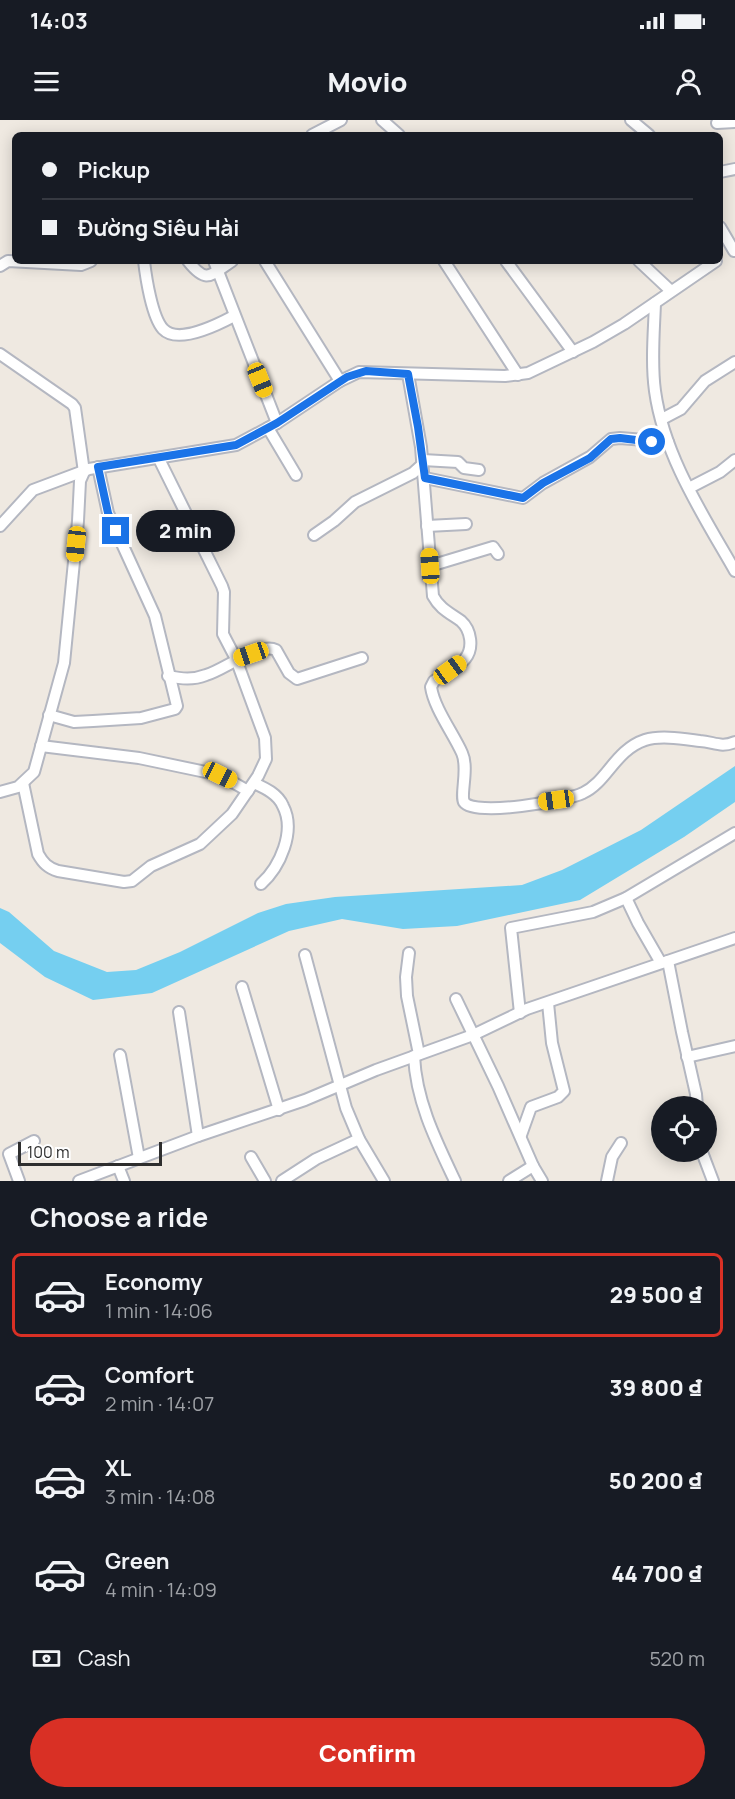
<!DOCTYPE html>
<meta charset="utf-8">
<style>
body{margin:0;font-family:Manrope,sans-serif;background:#242831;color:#f1f3f6;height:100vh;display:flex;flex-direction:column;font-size:22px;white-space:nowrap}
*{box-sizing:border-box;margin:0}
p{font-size:20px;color:#9ea1a6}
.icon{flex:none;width:33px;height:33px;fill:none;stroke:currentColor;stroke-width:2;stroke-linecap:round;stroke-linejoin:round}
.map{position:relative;height:1061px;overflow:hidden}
.side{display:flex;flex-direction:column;background:#171b24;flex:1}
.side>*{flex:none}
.banner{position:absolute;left:12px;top:12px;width:711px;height:132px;border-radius:9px;box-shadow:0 3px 15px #0003;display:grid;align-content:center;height:132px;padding:0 30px;background:#171b24}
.fabs{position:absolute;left:651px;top:976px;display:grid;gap:12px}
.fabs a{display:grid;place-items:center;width:66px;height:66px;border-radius:50%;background:#171b24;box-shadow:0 3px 15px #0003;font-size:30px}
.scale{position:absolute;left:18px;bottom:15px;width:144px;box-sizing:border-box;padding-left:6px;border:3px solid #2e2e2e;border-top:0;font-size:16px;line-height:21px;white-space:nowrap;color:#2e2e2e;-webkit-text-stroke:4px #fff;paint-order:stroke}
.end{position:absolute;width:27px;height:27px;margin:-14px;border:8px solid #1a73e8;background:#fff;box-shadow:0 0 0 3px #fff}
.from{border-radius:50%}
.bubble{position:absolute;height:42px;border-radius:21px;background:#171b24;box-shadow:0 3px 15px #0003;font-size:20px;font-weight:800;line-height:42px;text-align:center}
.car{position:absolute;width:18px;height:36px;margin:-18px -9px;border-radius:8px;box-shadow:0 0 4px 2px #0007;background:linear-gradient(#f5c518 24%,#345 0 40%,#f5c518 0 76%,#345 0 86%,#f5c518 0)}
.banner b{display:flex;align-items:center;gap:21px;height:57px;font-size:22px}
.banner b+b{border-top:2px solid #363941}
.banner i{width:15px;height:15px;background:#f1f3f6}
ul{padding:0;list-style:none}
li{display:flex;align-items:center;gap:18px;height:84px;margin:0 12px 9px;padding:0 18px;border:3px solid transparent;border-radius:9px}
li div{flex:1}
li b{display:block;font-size:22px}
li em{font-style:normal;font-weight:800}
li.active{border-color:#d93025}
li>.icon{width:54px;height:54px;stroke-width:1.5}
h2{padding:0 30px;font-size:27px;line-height:72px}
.pay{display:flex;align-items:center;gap:15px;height:66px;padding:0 30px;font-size:22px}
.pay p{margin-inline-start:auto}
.action{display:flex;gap:12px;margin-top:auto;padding:12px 30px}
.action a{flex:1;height:69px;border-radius:36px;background:#d93025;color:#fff;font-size:24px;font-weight:800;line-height:69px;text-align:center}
.status{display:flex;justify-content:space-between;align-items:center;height:42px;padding:0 30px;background:#171b24;direction:ltr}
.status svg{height:16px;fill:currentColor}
header{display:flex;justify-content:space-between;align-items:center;height:78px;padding:0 30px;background:#171b24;font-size:27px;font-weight:800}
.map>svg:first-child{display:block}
.water{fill:#75cff0}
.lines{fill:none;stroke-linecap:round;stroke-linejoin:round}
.minor-casing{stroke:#b4b7c1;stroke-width:14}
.minor{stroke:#fff;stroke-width:10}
.route{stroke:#1a73e8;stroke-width:8}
</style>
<div class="status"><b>14:03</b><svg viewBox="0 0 49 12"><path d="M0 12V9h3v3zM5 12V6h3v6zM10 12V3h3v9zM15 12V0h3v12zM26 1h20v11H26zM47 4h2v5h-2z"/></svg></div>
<header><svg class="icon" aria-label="menu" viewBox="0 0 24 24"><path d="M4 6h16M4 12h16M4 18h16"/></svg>Movio<svg class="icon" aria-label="person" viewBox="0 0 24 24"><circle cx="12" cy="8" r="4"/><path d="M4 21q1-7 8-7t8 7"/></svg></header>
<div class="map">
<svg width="735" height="1061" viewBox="0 0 735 1061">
<rect width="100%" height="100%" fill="#efe9e1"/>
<path class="water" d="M735 646V682L684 717 580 780 457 806 403 809 342 799 289 811 152 873 93 880 45 857 0 823V788L9 792 54 831 107 852 136 850 180 832 258 793 286 784 335 777 522 765 562 750 641 710Z"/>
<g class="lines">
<defs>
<g id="minor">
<path d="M382 0 399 15"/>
<path d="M631 0 649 15"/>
<path d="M717 3 735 2"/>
<path d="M312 15 341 0"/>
<path d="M720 52 735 49"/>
<path d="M720 107 734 131"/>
<path d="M144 141C146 158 152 197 163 209 178 225 219 204 234 196"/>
<path d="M188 141C206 164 210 156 232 141"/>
<path d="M214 141 277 303"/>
<path d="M265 141 340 261"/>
<path d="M444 141 518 255"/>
<path d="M506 141 573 232"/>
<path d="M639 141 671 171"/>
<path d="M0 146 8 141 81 145 91 141"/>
<path d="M655 183C654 212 651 242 655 271 664 336 703 395 735 451"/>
<path d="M0 234 72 284 75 288 84 352 80 361 78 401 64 543 34 652 18 667 0 672"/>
<path d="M408 254 421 327 433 476C440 489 450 493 461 501 471 510 474 528 465 539 458 548 443 555 434 561L431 567C434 588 453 613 462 633 469 648 460 675 464 682 474 697 567 681 583 673 607 662 615 630 645 620 661 615 684 619 700 621 714 622 721 628 735 622"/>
<path d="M662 299 681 289 705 261 735 242"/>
<path d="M268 308 296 355"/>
<path d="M423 340 458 342 464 348 479 350"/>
<path d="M425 358 523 378 543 363 590 337 611 319 620 318 668 322"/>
<path d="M689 368 720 352 735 340"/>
<path d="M0 406 33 370 89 349 236 325 277 303 340 261 359 252 505 256 528 253 593 222 624 204 716 141"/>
<path d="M427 406 466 404"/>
<path d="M314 415 334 401 355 382 413 353 423 344"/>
<path d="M430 446 493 427 498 434"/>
<path d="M168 556C182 559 193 560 206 555 224 550 259 522 276 530L289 553 297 559 362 538"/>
<path d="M49 595 74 602 93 601 141 598 175 589 177 586 155 496 108 393 98 347"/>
<path d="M41 626 139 638 220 655 248 671"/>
<path d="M23 663 38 734C43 743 48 748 58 751L124 762 132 761 151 746 200 724 232 694 258 656 266 639 265 618 236 539 223 514 224 472 222 466 159 339"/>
<path d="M254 663C265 668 278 674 283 686 296 711 280 747 261 764"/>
<path d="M626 778 638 803 661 843"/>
<path d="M409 833 406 857 407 876 419 934"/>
<path d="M305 835 346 988 359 1019 384 1061"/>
<path d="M668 841 682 912 696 974 697 987"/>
<path d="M242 867 279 990"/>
<path d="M456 879 498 966 533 1046 542 1061"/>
<path d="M179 892 198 1016"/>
<path d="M520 893 511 808 593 792 626 778 735 713"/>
<path d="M120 935 139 1038"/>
<path d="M414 936C416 981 436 1021 455 1061"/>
<path d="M687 937 735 926"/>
<path d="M521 1015 531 987 558 977 564 971 552 923 548 883"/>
<path d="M702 1032 713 1061"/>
<path d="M251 1037 265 1061"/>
<path d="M118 1046 124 1061"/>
<path d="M19 1061 9 1034 34 1021"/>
<path d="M79 1061 198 1016 305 980 376 950 473 915 527 889 735 818"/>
<path d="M282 1061 316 1039 359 1019"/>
<path d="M509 1061 533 1046"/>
<path d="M607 1061 612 1037 621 1023"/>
</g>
</defs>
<use href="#minor" class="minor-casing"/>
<use href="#minor" class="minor"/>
</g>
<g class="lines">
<path class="route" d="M116 411 108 393 98 347 236 325 277 303 347 257 366 251 408 254 418 307 425 358 523 378 543 363 590 338 611 319 620 318 652 322"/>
</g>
</svg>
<div class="fabs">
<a><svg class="icon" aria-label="locate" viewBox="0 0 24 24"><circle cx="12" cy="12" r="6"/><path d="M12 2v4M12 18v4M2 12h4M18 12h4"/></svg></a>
</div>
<div class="scale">100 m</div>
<i class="end from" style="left:652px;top:322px"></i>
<i class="end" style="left:116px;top:411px"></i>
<div class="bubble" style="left:136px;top:390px;width:99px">2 min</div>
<i class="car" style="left:260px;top:260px;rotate:158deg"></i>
<i class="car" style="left:76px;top:424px;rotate:186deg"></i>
<i class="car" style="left:430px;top:446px;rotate:356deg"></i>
<i class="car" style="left:251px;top:534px;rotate:251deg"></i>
<i class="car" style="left:450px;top:550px;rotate:54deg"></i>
<i class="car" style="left:220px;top:655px;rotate:116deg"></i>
<i class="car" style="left:556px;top:680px;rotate:262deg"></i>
<div class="banner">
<b><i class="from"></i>Pickup</b>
<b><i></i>Đường Siêu Hài</b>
</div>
</div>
<section class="side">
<h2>Choose a ride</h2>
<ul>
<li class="active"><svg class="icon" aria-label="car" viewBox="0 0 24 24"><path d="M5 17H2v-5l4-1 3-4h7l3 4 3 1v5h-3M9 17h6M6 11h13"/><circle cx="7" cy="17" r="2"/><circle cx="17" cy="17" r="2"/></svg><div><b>Economy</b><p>1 min · 14:06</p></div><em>29 500 ₫</em></li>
<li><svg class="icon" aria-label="car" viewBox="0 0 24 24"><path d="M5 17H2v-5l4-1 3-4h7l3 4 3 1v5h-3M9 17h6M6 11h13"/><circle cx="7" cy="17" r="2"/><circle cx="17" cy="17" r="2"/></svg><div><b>Comfort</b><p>2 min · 14:07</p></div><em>39 800 ₫</em></li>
<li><svg class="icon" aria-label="car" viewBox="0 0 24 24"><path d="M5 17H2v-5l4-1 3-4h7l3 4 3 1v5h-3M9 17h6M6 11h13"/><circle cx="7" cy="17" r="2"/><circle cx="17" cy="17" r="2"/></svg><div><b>XL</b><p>3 min · 14:08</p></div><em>50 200 ₫</em></li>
<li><svg class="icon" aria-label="car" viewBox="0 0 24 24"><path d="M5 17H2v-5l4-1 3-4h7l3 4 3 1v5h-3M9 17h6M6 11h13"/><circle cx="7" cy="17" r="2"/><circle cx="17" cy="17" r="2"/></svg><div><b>Green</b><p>4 min · 14:09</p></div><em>44 700 ₫</em></li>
</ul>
<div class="pay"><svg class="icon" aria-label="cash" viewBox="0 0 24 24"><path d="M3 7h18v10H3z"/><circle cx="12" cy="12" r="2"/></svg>Cash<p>520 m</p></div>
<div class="action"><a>Confirm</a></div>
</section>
